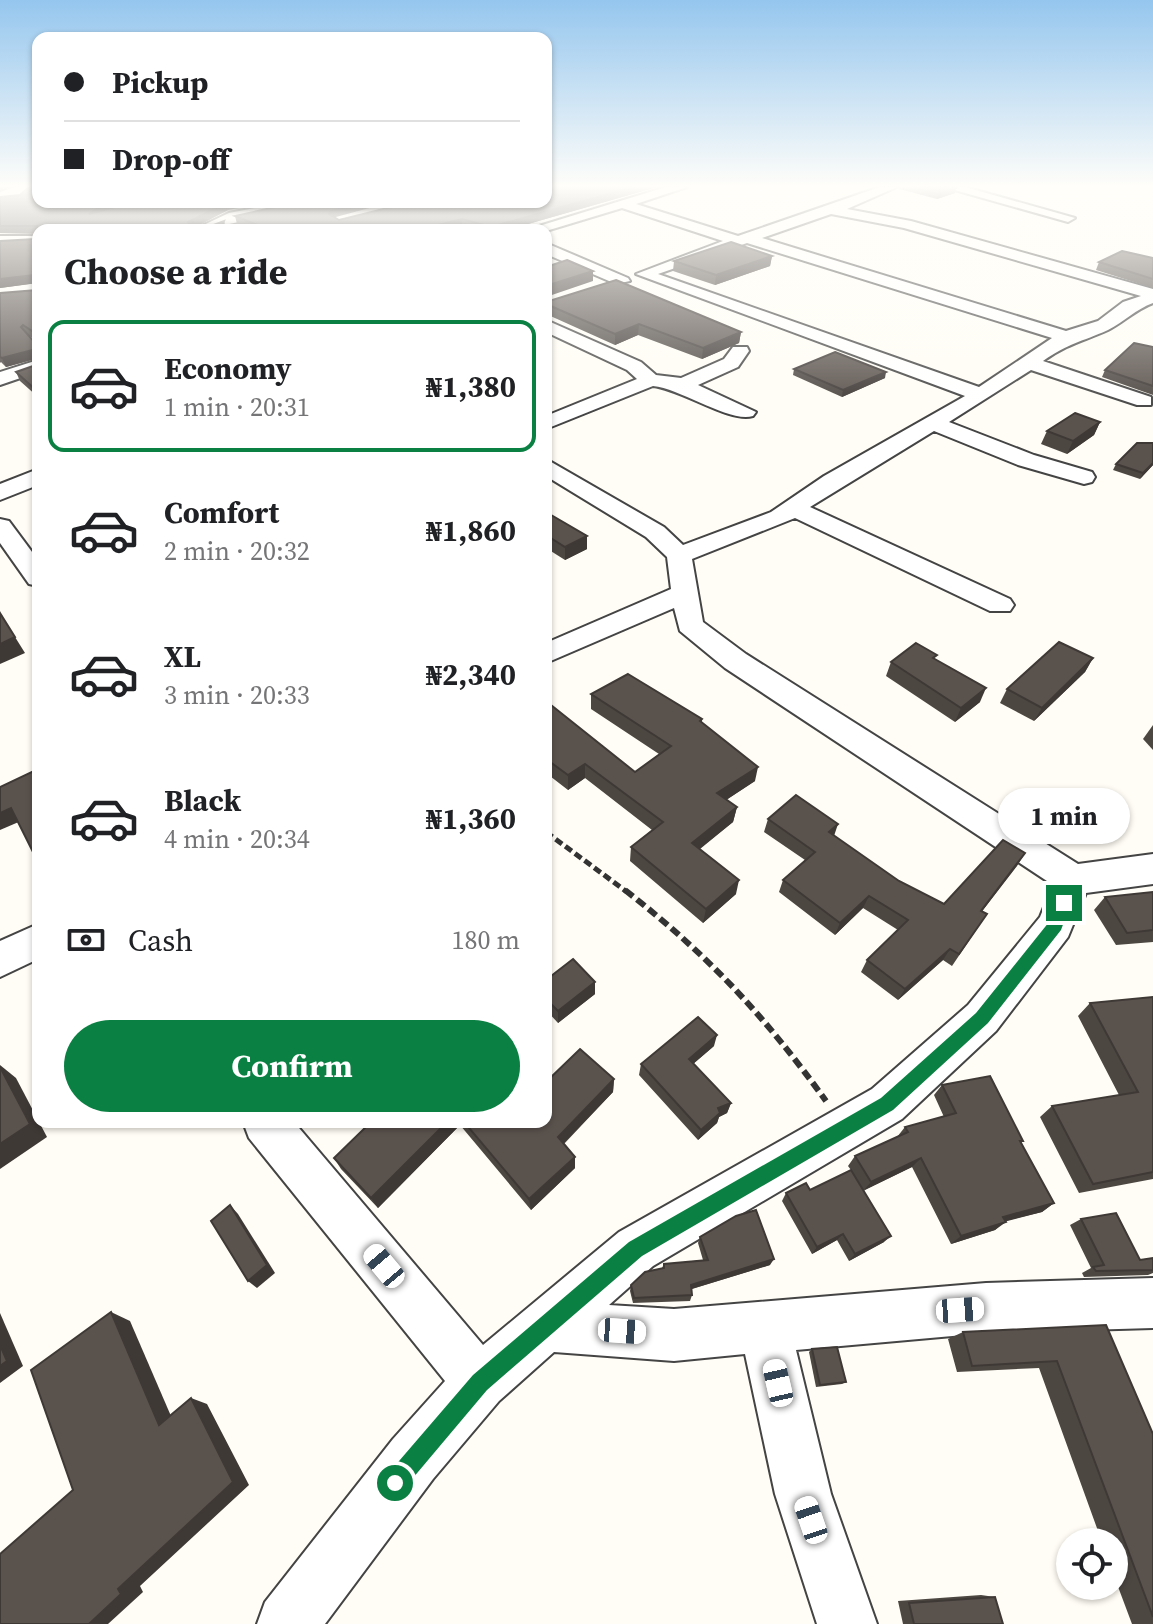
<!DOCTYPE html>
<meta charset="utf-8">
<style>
body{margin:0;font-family:"Source Serif 4",serif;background:#f2f2f2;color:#202124;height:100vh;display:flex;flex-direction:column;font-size:30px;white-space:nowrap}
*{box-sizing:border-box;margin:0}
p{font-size:26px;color:#757577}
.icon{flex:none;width:44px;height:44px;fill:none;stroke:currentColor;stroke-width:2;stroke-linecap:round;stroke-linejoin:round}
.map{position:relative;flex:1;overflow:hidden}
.side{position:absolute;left:32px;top:224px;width:520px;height:904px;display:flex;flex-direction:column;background:#fff;border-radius:16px;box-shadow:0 2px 6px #0004}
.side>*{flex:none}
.top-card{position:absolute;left:32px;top:32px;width:520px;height:176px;border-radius:16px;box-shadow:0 2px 6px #0004;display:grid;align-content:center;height:176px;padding:0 32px;background:#fff}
.controls{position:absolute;left:1056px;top:1528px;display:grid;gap:16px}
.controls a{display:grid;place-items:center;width:72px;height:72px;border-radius:50%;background:#fff;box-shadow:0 2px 6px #0004;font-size:40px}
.end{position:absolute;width:36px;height:36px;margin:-18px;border:10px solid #0b8043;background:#fff;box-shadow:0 0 0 4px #fff}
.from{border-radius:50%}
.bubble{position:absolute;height:56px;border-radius:28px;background:#fff;box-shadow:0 2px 6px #0004;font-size:26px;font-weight:700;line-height:56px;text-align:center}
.car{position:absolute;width:24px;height:48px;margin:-24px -12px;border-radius:10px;box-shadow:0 0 6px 2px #0007;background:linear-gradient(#fff 24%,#345 0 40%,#fff 0 76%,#345 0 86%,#fff 0)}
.top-card b{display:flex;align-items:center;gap:28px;height:76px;font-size:30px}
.top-card b+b{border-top:2px solid #e0e0e0}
.top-card i{width:20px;height:20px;background:#202124}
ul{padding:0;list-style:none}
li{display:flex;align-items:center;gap:24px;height:132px;margin:0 16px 12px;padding:0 16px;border:4px solid transparent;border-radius:16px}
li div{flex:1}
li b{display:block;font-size:30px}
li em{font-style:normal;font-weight:700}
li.current{border-color:#0b8043}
li>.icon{width:72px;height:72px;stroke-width:1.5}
h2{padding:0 32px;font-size:36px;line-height:96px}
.pay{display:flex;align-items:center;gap:20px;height:88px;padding:0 32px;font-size:30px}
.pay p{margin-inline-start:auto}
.primary-button{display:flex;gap:16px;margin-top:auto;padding:16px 32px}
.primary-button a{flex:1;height:92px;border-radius:48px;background:#0b8043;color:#fff;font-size:32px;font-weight:700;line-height:92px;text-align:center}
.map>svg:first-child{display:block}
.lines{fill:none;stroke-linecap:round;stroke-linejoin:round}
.minor-casing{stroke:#444;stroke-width:4}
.path-far1{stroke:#333;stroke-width:5;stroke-dasharray:8 4;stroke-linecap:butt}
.path{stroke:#333;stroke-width:6;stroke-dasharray:10 5;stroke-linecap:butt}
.minor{fill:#fff;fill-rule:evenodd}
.wall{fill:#4d4742}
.shaded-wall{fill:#3f3936}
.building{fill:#5a524d;stroke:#3f3936;stroke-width:2}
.route{fill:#0b8043}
</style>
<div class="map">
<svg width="1153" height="1624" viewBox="0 0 1153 1624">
<rect width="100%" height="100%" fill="#fffdf5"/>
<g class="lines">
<defs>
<g id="minor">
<path d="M666 187H687L636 204 738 236 880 187H897L847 209 911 221 1153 289V303C1136 309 1124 322 1108 330 1081 342 1069 343 1043 361L1151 397V405H1137L1031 370 949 422 1034 455 1092 472 1095 477 1092 482 1084 484 1018 465 934 431 810 507 1010 599 1014 605 1010 611H990L795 518 692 559 703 622 746 654 1078 864 1153 854V884L1086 893 1068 937 996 1031 902 1119 653 1266 609 1305 674 1309 986 1283 1153 1278V1328L986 1333 796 1350 831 1494 877 1624H817L775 1494 745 1354 674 1361 554 1352 499 1401 433 1479 325 1624H257L265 1602 393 1439 445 1381 249 1138 243 1122H294L483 1345 619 1232 872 1089 968 1005 1040 917 1053 885 725 668 680 631 674 608 546 663V643L671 589 667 557 646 537 546 476V459L664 527 683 545 771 512 824 476 965 396 636 274 723 241 622 208 546 231 526 230ZM831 214 904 228 1141 296 1123 302 1098 321 1066 331 762 238ZM747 243 1052 338 979 387 658 274Z"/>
<path d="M944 187H965L1075 218 1068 222Z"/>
<path d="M285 202 298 205C288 212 207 230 193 230L229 213Z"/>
<path d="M0 236H38V244L0 246Z"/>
<path d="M546 243 628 278 630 281 616 284 546 254Z"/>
<path d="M546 320 641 362 656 375 681 378 724 359 733 347H747L749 351 738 367 698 385 756 412 753 416C729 423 682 389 653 386L546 429V416L637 379 627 370 546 332Z"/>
<path d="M38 360V372L0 385V372Z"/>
<path d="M38 469V485L0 500V484Z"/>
<path d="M0 519 9 521 38 560V586L29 584 0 543Z"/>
<path d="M38 924V959L0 977V941Z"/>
</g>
</defs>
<use href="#minor" class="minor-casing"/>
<path class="path-far1" d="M546 832 627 892"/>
<path class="path" d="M625 890C708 955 764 1015 826 1101"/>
<use href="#minor" class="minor"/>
</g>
<g class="wall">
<path d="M546 187H657L507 230H476L462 226 447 230H253L237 224 235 216 334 218 339 220Z"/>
<path d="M898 187H952L955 193 937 199 899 189Z"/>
<path d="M0 197 109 208 228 210 198 226 226 228 38 230V341L26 334 38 347V397L20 381 16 372 36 365V359L6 367 1 362 0 363V293L37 290 36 283 0 288V241L35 239 36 234 0 233Z"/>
<path d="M772 256 770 266 715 285 673 271 674 261Z"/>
<path d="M1153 258V288L1096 270 1099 262Z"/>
<path d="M546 304 741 332 739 343 702 359 638 335 615 345 546 314Z"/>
<path d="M1153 347V395L1102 377 1105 370Z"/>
<path d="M794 369 885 378 842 397 793 375Z"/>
<path d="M1100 422 1094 435 1067 454 1041 444 1047 431Z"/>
<path d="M1153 443V465L1140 479 1113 470 1116 464Z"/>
<path d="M546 512 587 549 565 560 546 548Z"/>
<path d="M1093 658 1085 672 1034 721 1000 703 1007 689Z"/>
<path d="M891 662 980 702 955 722 886 676Z"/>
<path d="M591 694 702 719V722L755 781 726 800 737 807 733 822 699 849 736 894 703 923 630 861 631 847 652 830 585 778 568 790 546 773V701L635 772 659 754 591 709Z"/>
<path d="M1153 725V750L1143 739Z"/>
<path d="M768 819 834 836 899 881 944 904 1025 853 982 911 987 914 952 966 943 960 898 1000 861 972 867 960 898 930 863 908 835 935 779 892 783 880 805 860 764 832Z"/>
<path d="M1153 892V942L1116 945 1094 910 1105 897Z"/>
<path d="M546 980 595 982V994L558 1023 546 1010Z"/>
<path d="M1153 997V1179L1079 1193 1040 1117 1052 1106 1119 1095 1078 1016 1090 1003Z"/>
<path d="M714 1046 693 1064 731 1103 727 1113 719 1117 717 1123 698 1140 639 1075 641 1064Z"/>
<path d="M614 1079 613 1092 564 1144 575 1168 531 1210 460 1125 378 1208 341 1169 334 1158 371 1122H546Z"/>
<path d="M942 1085 1023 1141 1021 1143 1054 1203 1042 1212 1005 1221 995 1230 951 1244 912 1167 864 1190 884 1242 849 1261 837 1240 812 1254 782 1201 786 1193 810 1190 851 1170 848 1166 855 1156 897 1137 905 1127 944 1117 934 1095Z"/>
<path d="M1081 1219 1140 1260 1153 1258V1273L1148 1275 1084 1277 1082 1273 1091 1268 1070 1225Z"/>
<path d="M700 1237 770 1265 692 1289V1295L690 1301 633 1303 630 1291 631 1285 662 1268 664 1264 703 1260 698 1243Z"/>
<path d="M1106 1325 1153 1434V1624H1132L1114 1576V1542H1102L1039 1368 957 1372 948 1339 963 1332Z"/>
<path d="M812 1349 846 1382 842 1384 816 1387 809 1352Z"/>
<path d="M981 1595 995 1597 1003 1624H903L898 1601Z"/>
</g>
<g class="shaded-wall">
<path d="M0 187H15L0 192Z"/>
<path d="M633 187H657L507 230H492L491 227Z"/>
<path d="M956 188 955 193 937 199 938 194Z"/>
<path d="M106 202H118L91 221 89 214Z"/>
<path d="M232 202H273L228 210 190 229 188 222 226 203Z"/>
<path d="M364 202H392L332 218 329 214 331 211Z"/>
<path d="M462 219V226L447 230H418Z"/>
<path d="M224 221 226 228 225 230H220Z"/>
<path d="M772 256 770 266 715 285 716 275Z"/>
<path d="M593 271V281L546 297V286Z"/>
<path d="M34 275 38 283 0 288V279Z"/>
<path d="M639 324 638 335 615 345V334Z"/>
<path d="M741 332 739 343 702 359 703 348Z"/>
<path d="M36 349 38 358 6 367 2 358Z"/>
<path d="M886 372 885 378 842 397 843 390Z"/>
<path d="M1100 422 1094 435 1067 454 1073 441Z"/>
<path d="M1153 463V465L1140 479 1143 473Z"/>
<path d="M587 536V549L565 560V547Z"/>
<path d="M15 637 25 653 0 664V644Z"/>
<path d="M1093 658 1085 672 1034 721 1042 708Z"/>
<path d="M986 688 980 702 955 722 961 708Z"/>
<path d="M585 764V778L568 790V775Z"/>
<path d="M758 767 755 781 714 808 717 793Z"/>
<path d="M737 807 733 822 689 858 692 843Z"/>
<path d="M11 808 21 821 0 830V813Z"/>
<path d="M838 824 834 836 829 832Z"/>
<path d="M1025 853 1017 866 973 923 981 911Z"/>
<path d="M739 880 736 894 703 923 706 909Z"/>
<path d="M869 896 863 908 835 935 840 923Z"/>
<path d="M950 949 943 960 898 1000 905 989Z"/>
<path d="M595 982V994L558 1023V1011Z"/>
<path d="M717 1035 714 1046 686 1070 689 1059Z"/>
<path d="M0 1065 16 1078 47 1137 0 1169Z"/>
<path d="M614 1079 613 1092 558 1149V1137Z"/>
<path d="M731 1103 727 1113 719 1117 717 1123 698 1140 701 1130 718 1108Z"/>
<path d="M447 1122H459L460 1125 378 1208 371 1198Z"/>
<path d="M575 1157V1168L531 1210 529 1199Z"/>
<path d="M921 1158 912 1167 863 1191 871 1182Z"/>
<path d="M1054 1203 1042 1212 992 1225 1003 1217Z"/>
<path d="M230 1205 238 1214 275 1273 257 1288 248 1281Z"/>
<path d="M1006 1222 995 1230 951 1244 961 1236Z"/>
<path d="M843 1234 837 1240 812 1254 817 1247Z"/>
<path d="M891 1236 884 1242 849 1261 855 1254Z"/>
<path d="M774 1259 770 1265 688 1290 691 1285Z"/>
<path d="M111 1312 130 1321 177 1430 159 1425Z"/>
<path d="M0 1313 23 1366 0 1383Z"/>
<path d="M191 1398 207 1404 249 1485 140 1586 143 1592 108 1624H89L118 1589Z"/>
</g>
<g class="building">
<path d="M29 187H38V202H106L89 214 133 202H232L226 203 188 222 191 226H211L224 221 220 230H38V335L23 325 21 327 38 346V392L16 372 36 365V349L2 358 0 357V293L37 290 34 275 0 279V241L35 239 37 226H0V197L20 195Z"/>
<path d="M546 187H633L491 227 462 219 418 230H270L235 216 299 202H364L331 211 329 214 339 220 412 202H546Z"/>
<path d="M911 187H952L956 188 938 194Z"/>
<path d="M731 242 772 256 716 275 674 261Z"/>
<path d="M1122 251 1153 258V279L1099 262Z"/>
<path d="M567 260 593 271 546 286V267Z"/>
<path d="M616 280 741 332 703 348 639 324 615 334 546 304V302Z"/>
<path d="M1134 343 1153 347V386L1105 370Z"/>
<path d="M835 352 886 372 843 390 794 369Z"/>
<path d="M1075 413 1100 422 1073 441 1047 431Z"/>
<path d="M1137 443H1153V463L1143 473 1116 464Z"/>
<path d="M546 512 587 536 565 547 546 535Z"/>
<path d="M0 613 15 637 0 644Z"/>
<path d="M1059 642 1093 658 1042 708 1007 689Z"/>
<path d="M916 643 937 655 933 658 986 688 961 708 891 662Z"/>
<path d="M628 674 702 719 700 721 758 767 717 793 737 807 692 843 739 880 706 909 631 847 663 822 585 764 568 775 546 759V701L635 772 671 746 591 694Z"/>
<path d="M38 769V862L11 808 0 813V787Z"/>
<path d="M796 795 838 824 829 832 899 881 944 904 1003 840 1025 853 981 911 987 914 959 954 950 949 905 989 867 960 908 920 869 896 840 923 783 880 815 852 768 819Z"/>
<path d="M1153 892V930L1127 933 1105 897Z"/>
<path d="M573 959 595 982 558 1011 546 999V980Z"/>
<path d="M1153 997V1172L1093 1184 1052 1106 1138 1092 1090 1003Z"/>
<path d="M698 1017 717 1035 689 1059 731 1103 718 1108 720 1113 701 1130 641 1064Z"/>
<path d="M580 1049 614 1079 558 1137 575 1157 529 1199 464 1122H546V1082Z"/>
<path d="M0 1067 30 1124 0 1144Z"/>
<path d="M990 1076 1023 1141H1020L1054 1203 1003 1217 1006 1222 961 1236 921 1158 871 1182 855 1156 908 1132 905 1127 956 1113 942 1085Z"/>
<path d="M371 1122H447L371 1198 334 1158Z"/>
<path d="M851 1170 891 1236 855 1254 843 1234 817 1247 786 1193 806 1183 810 1190Z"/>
<path d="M230 1205 267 1265 248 1281 211 1221Z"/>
<path d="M756 1210 774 1259 691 1285 692 1295 634 1298 631 1285 645 1272 664 1268V1264L708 1260 700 1237 736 1216Z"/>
<path d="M1116 1213 1140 1260 1153 1258V1270L1096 1271 1093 1267 1104 1265 1081 1219Z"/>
<path d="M111 1312 159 1425 191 1398 233 1482 118 1589 121 1594 89 1624H0V1554L73 1490 31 1370Z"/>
<path d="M1106 1325 1153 1434V1617L1057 1361 972 1366 963 1332Z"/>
<path d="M0 1345 7 1361 0 1366Z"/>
<path d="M837 1347 846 1382 820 1385 812 1349Z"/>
<path d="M995 1597 1003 1624H914L909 1603Z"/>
</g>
<linearGradient id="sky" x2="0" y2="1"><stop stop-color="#95c6ee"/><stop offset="0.45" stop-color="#fffefa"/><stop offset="1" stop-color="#fffefa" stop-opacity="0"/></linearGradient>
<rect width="1153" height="414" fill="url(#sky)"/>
<path class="route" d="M1064 897 1071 903 1061 930 988 1023 893 1110 642 1256 487 1390 402 1491 395 1494 387 1491 384 1483 387 1475 473 1375 629 1242 881 1098 976 1013 1049 922 1059 899Z"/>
</svg>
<div class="controls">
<a><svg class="icon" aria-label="locate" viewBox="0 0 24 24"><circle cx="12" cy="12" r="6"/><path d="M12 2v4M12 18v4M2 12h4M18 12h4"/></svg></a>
</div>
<i class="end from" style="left:395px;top:1483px"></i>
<i class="end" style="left:1064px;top:903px"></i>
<div class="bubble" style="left:998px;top:788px;width:132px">1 min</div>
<i class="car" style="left:384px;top:1266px;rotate:320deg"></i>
<i class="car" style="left:960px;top:1310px;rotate:86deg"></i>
<i class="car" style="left:622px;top:1331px;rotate:94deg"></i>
<i class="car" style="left:778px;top:1383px;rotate:347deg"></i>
<i class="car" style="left:811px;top:1520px;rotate:341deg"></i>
<div class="top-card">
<b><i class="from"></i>Pickup</b>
<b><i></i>Drop-off</b>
</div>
<section class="side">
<h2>Choose a ride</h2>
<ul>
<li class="current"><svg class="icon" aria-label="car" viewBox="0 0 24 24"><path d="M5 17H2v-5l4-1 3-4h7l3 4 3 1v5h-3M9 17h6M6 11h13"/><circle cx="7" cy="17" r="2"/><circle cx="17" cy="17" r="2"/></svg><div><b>Economy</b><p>1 min · 20:31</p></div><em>₦1,380</em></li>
<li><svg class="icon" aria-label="car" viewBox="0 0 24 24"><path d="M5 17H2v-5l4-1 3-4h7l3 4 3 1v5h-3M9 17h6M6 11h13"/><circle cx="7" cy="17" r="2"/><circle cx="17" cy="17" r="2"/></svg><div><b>Comfort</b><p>2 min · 20:32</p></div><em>₦1,860</em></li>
<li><svg class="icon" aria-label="car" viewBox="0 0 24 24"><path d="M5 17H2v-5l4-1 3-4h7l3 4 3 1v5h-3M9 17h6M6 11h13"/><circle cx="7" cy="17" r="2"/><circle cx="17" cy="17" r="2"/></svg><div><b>XL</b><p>3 min · 20:33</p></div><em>₦2,340</em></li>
<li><svg class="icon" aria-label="car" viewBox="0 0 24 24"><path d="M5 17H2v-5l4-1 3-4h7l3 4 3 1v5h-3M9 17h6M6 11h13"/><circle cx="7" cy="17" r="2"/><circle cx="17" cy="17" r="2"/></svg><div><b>Black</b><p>4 min · 20:34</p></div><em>₦1,360</em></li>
</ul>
<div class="pay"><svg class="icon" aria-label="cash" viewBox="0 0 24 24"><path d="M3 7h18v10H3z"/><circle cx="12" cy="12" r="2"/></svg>Cash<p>180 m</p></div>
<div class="primary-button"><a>Confirm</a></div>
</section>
</div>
